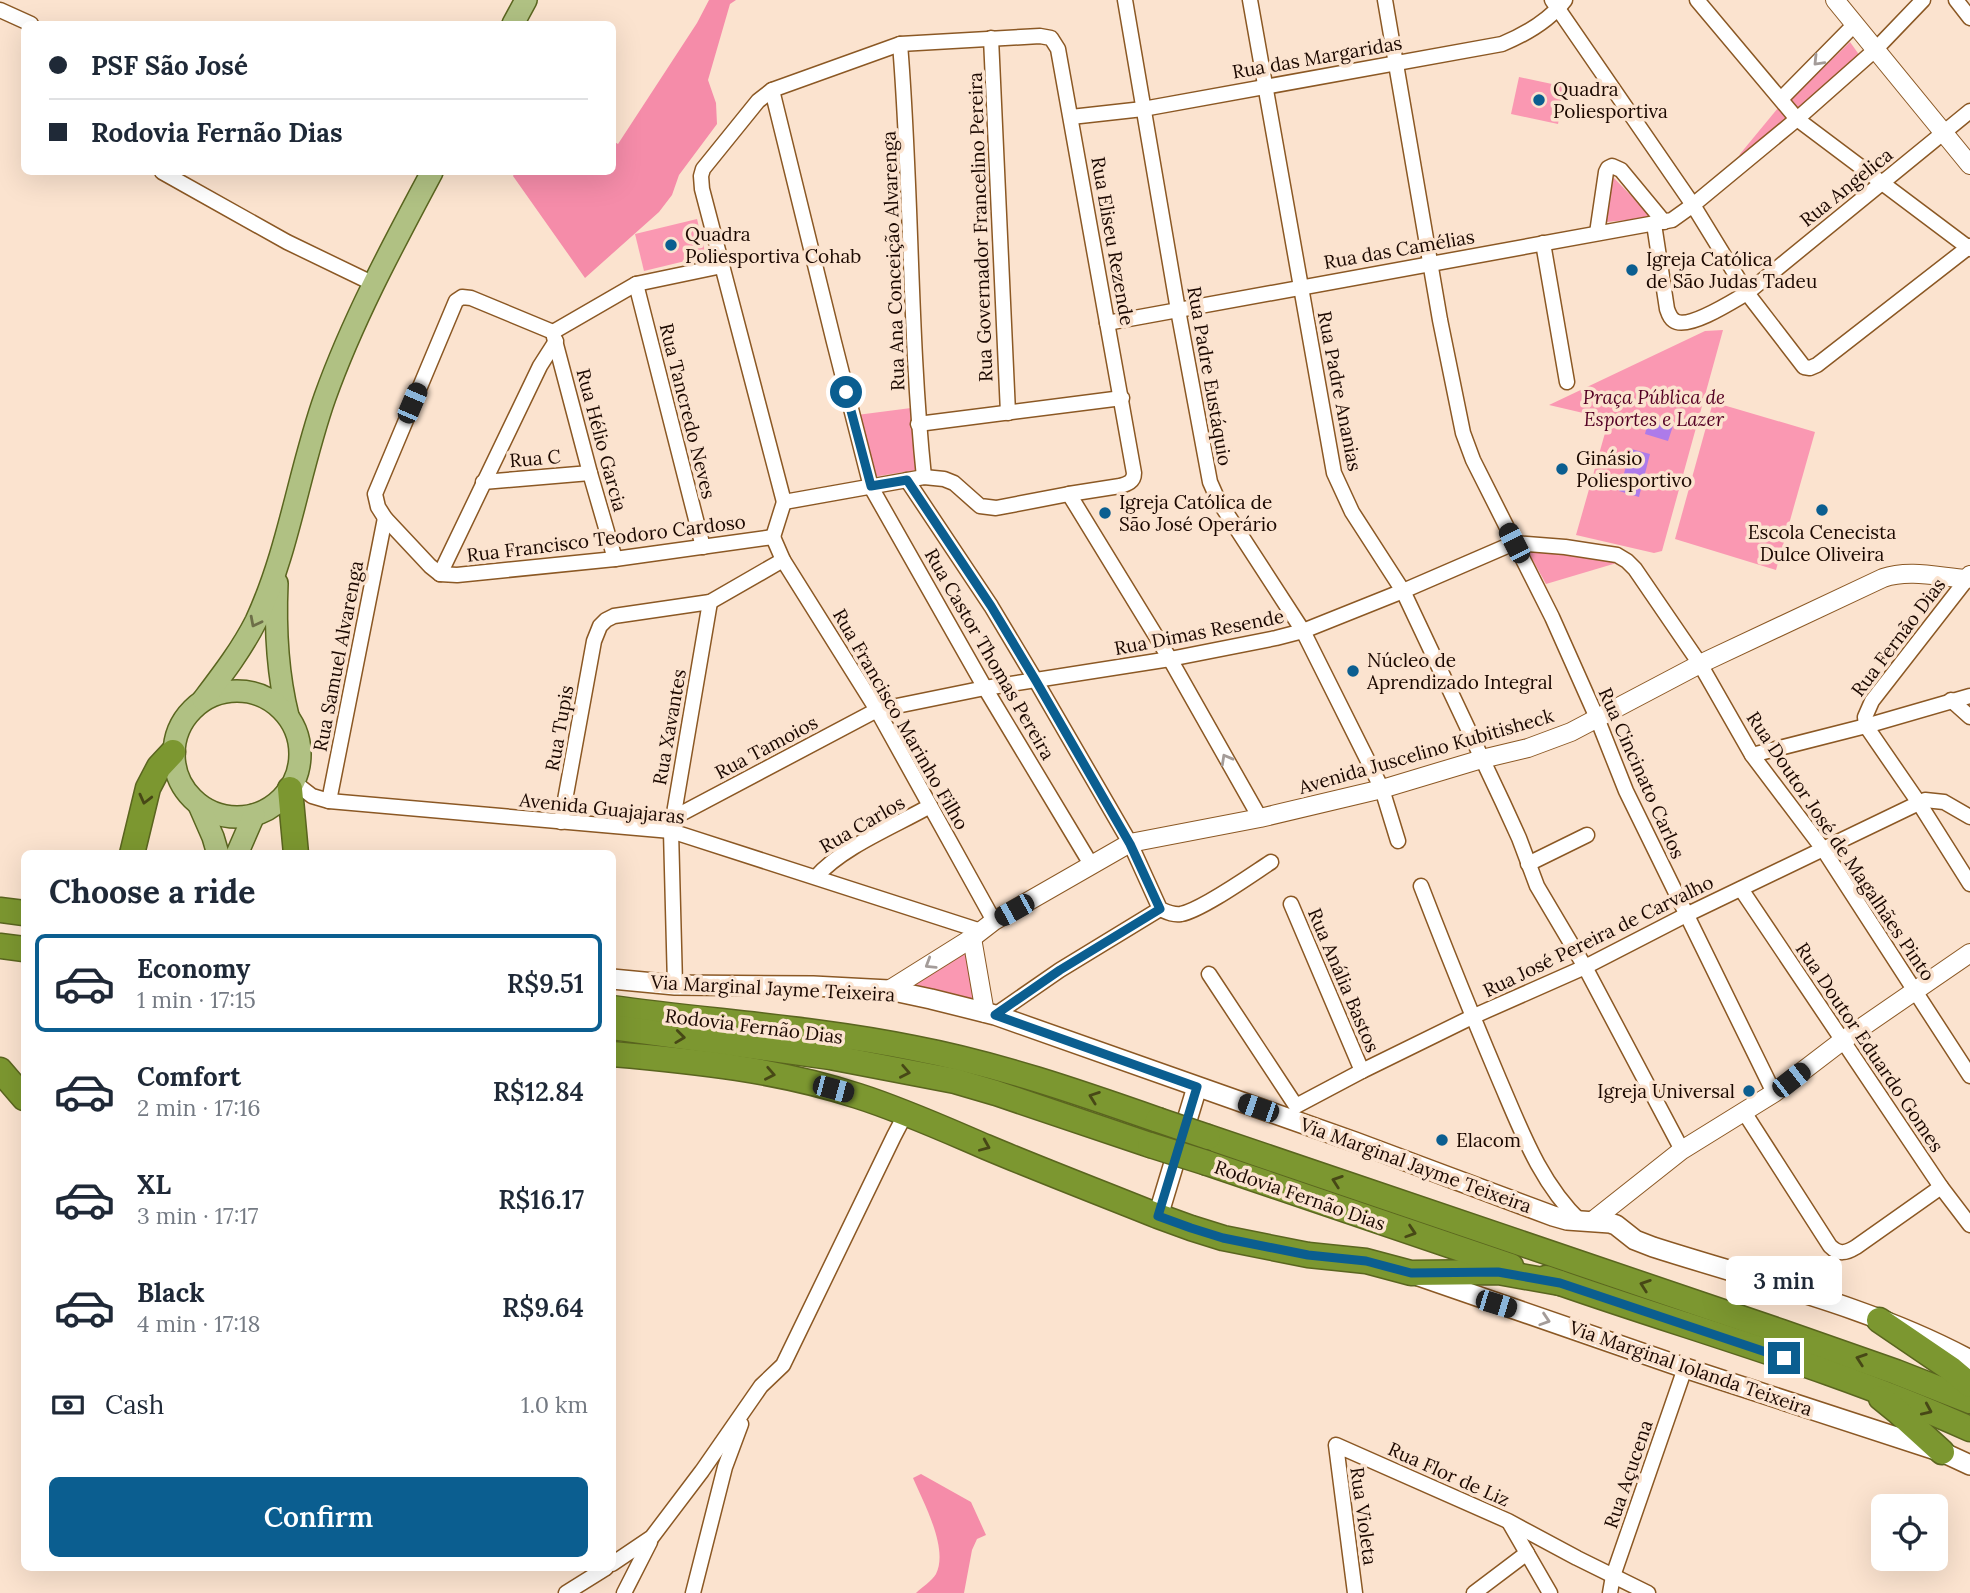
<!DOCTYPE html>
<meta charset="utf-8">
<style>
body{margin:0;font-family:Lora,serif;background:#f6f6f7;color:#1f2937;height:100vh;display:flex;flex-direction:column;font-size:26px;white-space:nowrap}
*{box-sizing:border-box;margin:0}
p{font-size:23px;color:#747a83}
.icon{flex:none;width:38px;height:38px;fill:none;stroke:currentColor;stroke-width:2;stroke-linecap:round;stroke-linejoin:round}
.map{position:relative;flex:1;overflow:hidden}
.drawer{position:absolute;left:21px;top:850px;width:595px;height:721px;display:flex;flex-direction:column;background:#fff;border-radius:10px;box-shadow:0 7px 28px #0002}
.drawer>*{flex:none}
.top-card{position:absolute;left:21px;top:21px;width:595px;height:154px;border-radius:10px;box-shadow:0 7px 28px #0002;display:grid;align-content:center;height:154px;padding:0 28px;background:#fff}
.controls{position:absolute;left:1871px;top:1494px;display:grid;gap:14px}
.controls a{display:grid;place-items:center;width:77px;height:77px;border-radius:10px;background:#fff;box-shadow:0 7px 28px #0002;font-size:35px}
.end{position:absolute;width:32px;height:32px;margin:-16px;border:9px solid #0b5e90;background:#fff;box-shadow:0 0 0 4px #fff}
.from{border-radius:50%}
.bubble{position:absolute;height:49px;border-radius:10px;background:#fff;box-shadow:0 7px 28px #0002;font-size:23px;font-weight:600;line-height:49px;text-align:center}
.car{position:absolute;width:21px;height:42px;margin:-21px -10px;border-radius:9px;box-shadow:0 0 5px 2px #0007;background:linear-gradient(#222 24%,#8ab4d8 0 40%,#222 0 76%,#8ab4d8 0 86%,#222 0)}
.top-card b{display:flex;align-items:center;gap:24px;height:66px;font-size:26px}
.top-card b+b{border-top:2px solid #e0e1e3}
.top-card i{width:18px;height:18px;background:#1f2937}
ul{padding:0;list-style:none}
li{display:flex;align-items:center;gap:21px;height:98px;margin:0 14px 10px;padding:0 14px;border:4px solid transparent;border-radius:10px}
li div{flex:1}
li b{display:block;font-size:26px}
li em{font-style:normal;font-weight:600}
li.selected{border-color:#0b5e90}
li>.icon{width:63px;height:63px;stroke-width:1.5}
h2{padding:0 28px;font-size:32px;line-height:84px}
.pay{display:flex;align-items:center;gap:18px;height:77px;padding:0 28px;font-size:26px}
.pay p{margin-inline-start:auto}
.button{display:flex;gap:14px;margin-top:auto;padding:14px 28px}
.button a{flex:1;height:80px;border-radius:10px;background:#0b5e90;color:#fff;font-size:28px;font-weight:600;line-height:80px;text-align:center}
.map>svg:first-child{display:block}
.green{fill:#fa98b2}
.forest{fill:#f58ca9}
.water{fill:#ad7bea}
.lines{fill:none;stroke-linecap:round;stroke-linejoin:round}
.minor-casing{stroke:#8b5824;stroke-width:17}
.tertiary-casing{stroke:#8b5824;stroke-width:20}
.secondary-casing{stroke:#8b5824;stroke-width:22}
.primary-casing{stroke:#5a651f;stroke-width:24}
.motorway-casing{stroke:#5a651f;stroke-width:27}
.minor{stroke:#fff;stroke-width:14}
.tertiary{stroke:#fff;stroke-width:18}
.secondary{stroke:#fff;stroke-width:19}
.primary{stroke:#b0c183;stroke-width:21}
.motorway{stroke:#7c9730;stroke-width:24}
.motorway-bridge-casing{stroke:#5a651f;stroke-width:27;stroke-linecap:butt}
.motorway-bridge{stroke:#7c9730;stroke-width:24}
.oneway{stroke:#a49c99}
.oneway2{stroke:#6d6e48}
.oneway3{stroke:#474816}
.route{stroke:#0b5e90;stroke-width:9}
.poi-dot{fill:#0b5e90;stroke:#fbe3cf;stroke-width:2.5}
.labels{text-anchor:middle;stroke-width:7;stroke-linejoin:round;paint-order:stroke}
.street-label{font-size:19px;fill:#1b0800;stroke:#fbe3cf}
.poi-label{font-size:19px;fill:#1b0800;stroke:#fbe3cf;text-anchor:start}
.park-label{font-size:19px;font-style:italic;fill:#540024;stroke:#fbe3cf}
</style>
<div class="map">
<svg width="1970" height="1593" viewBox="0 0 1970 1593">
<rect width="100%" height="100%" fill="#fbe3cf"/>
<g class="green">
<path d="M1850 42 1860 56 1799 111 1790 100Z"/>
<path d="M1519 77 1566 87 1558 124 1511 114Z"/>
<path d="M1778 108 1789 122 1737 162 1740 154Z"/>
<path d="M1613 177 1648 213V218L1607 222 1604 218Z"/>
<path d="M697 219 706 256 644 271 635 234Z"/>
<path d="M1723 330 1662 551 1654 553 1576 535 1609 419 1549 405 1705 331Z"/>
<path d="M1713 402 1815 432 1776 570 1675 539Z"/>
<path d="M911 408 916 470 873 477 857 415Z"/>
<path d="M1526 548 1620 562 1546 584Z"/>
<path d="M969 948 978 1002 913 985Z"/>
</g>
<g class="forest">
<path d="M709 0H736L730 4 708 80 716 103 717 124 679 175 672 195 659 212 585 278 513 176 515 172H612L613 141 618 144 697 23Z"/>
<path d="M921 1474 971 1502 986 1535 977 1539 972 1550 964 1593H916C922 1587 932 1581 936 1574 949 1548 923 1502 913 1478Z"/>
</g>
<g class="water">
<path d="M1649 418 1673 426 1668 441 1645 434Z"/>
<path d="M1631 449 1650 454 1639 497 1619 491Z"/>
</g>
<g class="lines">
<defs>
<g id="minor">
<path d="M1125 0 1178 310 1210 482 1218 500 1303 631 1382 789 1398 841"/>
<path d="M1250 0 1334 473 1352 512 1403 591 1503 803 1519 838 1537 886 1585 967 1682 1150"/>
<path d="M1385 0 1440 320 1463 433 1473 460 1552 617 1597 718 1626 791 1774 1093"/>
<path d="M1552 0 1693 205 1747 293 1804 367 1810 368 1817 365 1970 246"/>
<path d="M1697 0 1797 119 1970 249"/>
<path d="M1956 0 1970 18"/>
<path d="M0 10 31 24"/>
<path d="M1040 36 1051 38 1058 49 1134 473C1134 482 1127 484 1120 486L1069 494 996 508 980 506 954 483 944 479 924 477 784 502 702 189 701 176 703 169 758 101 772 90 900 44Z"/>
<path d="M991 38 1008 413"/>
<path d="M900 44C912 188 909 333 924 477"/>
<path d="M772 90 834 342 871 487 985 688 1092 866"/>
<path d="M1781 99 1855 24"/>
<path d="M1071 117 1143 109 1502 44C1526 34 1549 21 1565 0"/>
<path d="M162 172 287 242 374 284"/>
<path d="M1654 224 1667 309C1669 315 1671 320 1677 322 1693 327 1733 301 1747 293L1970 111"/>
<path d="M1597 233 1606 172 1608 168 1612 166 1621 170 1664 222"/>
<path d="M1543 243 1567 382"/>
<path d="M636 284 703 547"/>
<path d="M1107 323 1672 220 1693 205 1797 119 1875 50 1923 0"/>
<path d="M553 332 471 298 462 297 456 301 375 494 378 507 385 518 430 566 440 574 457 575 615 559 773 537"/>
<path d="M553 332 636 284 722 266"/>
<path d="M554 337 590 473 615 559"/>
<path d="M918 424 1122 398"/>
<path d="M907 480 991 606 1036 681 1130 843 1160 909C1167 912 1172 915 1181 914 1202 910 1251 875 1271 862"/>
<path d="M483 482 590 473"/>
<path d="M1069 494 1170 659 1260 818"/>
<path d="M773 537 783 560 877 710 994 921"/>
<path d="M773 537 784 502"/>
<path d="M440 574 540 366 556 341"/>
<path d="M1970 580 1967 579 1872 701 1865 717 1866 726 1919 803 1970 884"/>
<path d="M1951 700 1970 717"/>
<path d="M1752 755 1866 726 1970 696"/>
<path d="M294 782 312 796 329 801 671 831 981 931"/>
<path d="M329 801 385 518"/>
<path d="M673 818 877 710 985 688 1170 659 1276 638 1303 631 1403 591 1514 543 1565 547 1617 555 1627 561 1635 569 1700 664 1752 755 1823 849 1970 1076"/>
<path d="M561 822 594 641 600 626 606 620 614 616 710 602 783 560"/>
<path d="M1528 864 1587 835"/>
<path d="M816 877C842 847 895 826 930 806"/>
<path d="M1421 886C1446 951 1472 1015 1499 1079 1521 1130 1540 1183 1581 1222"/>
<path d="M1741 889 1941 1187 1970 1225"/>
<path d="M1291 904 1362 1071"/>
<path d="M1209 974 1296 1106 1362 1071 1472 1017 1585 967 1686 915 1925 800 1944 802 1970 817"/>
<path d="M675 985 671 831 710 602"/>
<path d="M995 1015 1060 970 1160 909"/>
<path d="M1744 1112 1830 1246C1839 1255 1846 1253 1856 1247L1941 1187"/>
<path d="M1509 1522 1550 1593"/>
<path d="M612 1564 652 1537 702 1471 761 1386 783 1365 894 1136 906 1113"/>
<path d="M566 1593 606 1568"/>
<path d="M624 1593 650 1542"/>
<path d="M693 1593 725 1467 741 1424"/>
<path d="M1355 1593 1336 1445 1508 1521 1577 1558 1648 1593"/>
<path d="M1474 1593 1527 1553"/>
<path d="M1610 1593 1613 1576 1685 1368"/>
</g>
<g id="tertiary">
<path d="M1835 0 1970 165"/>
<path d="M972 938 985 1013"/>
<path d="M889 990 972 938 994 921 1130 843 1260 818 1382 789 1482 759 1528 748 1571 732 1700 664 1883 578C1909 569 1939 577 1967 579L1970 575"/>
<path d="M1591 1222 1682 1150 1774 1093 1842 1041 1970 953"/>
</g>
<g id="secondary">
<path d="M612 979 675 985 813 986 889 990 931 999 995 1015 1355 1142 1553 1216 1567 1220 1610 1223 1616 1225 1635 1240 1653 1247C1759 1281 1872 1307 1970 1360"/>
<path d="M1158 1216 1197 1087"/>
<path d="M1419 1276 1685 1368 1942 1452 1970 1465"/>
</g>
<g id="primary">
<path d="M513 24 526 0"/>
<path d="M277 583C275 629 277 672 288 716"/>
<circle cx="237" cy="754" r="63"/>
<path d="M203 700C222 675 242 649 256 621 289 550 299 470 325 397 353 319 393 245 432 172"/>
<path d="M199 805 213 837 218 854"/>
<path d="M237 854 254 815"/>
</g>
<g id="motorway">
<path d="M290 789 296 854"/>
<path d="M132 854 148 788 159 767 173 752"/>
<path d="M0 910 24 913"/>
<path d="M0 946 24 949"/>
<path d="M612 1008C713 1022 814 1028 913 1048 997 1064 1078 1092 1158 1120"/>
<path d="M612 1027 830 1057 955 1081 996 1093 1150 1145"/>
<path d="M612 1054C695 1061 779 1070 858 1096 902 1110 944 1129 986 1147 1043 1171 1101 1193 1158 1216L1191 1228 1223 1238 1308 1255 1366 1261 1411 1273 1498 1272 1560 1283"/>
<path d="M0 1070 24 1098"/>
<path d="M1208 1137 1782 1332 1896 1372 1970 1401"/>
<path d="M1207 1163 1511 1266"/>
<path d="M1546 1278C1687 1328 1833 1367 1970 1429"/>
<path d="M1879 1320 1951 1369 1970 1385"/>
<path d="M1881 1398 1897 1411 1942 1452"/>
</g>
</defs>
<use href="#minor" class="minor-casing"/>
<use href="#tertiary" class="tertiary-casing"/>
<use href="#secondary" class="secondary-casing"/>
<use href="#primary" class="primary-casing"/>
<use href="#motorway" class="motorway-casing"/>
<use href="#minor" class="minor"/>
<use href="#tertiary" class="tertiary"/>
<use href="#secondary" class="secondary"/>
<use href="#primary" class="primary"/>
<use href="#motorway" class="motorway"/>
<defs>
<g id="motorway-bridge">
<path d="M1158 1120 1208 1137"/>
<path d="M1150 1145 1207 1163"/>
</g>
</defs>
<use href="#motorway-bridge" class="motorway-bridge-casing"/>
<use href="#motorway-bridge" class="motorway-bridge"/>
</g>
<defs><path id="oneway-chevron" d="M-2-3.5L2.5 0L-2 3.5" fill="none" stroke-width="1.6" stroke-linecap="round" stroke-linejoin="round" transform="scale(1.75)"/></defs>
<g class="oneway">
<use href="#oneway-chevron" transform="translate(1818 61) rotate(134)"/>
<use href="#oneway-chevron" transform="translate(1226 759) rotate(-119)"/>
<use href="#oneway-chevron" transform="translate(930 964) rotate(148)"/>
<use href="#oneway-chevron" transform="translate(1545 1320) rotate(18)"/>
</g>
<use class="oneway2" href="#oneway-chevron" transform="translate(255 622) rotate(117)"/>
<g class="oneway3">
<use href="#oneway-chevron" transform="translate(145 799) rotate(104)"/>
<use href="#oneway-chevron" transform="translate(680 1037) rotate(7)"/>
<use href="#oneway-chevron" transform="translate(905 1072) rotate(11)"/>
<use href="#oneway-chevron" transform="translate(770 1074) rotate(11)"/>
<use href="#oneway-chevron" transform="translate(1094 1097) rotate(-160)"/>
<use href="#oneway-chevron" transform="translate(985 1146) rotate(23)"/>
<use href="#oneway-chevron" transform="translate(1337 1181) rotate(-161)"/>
<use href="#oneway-chevron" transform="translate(1411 1232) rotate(18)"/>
<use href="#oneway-chevron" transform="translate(1645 1285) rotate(-161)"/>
<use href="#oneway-chevron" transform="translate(1861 1359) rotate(-161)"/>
<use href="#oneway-chevron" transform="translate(1927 1410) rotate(24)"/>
</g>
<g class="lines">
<path class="route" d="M846 392 871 486 907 480 991 606 1036 681 1130 844 1160 909 1060 970 995 1015 1197 1087 1158 1216 1191 1228 1223 1238 1308 1255 1366 1261 1411 1273 1498 1272 1560 1283 1784 1358"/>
</g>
<g class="poi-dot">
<circle cx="1539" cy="100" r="7"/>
<circle cx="671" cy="245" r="7"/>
<circle cx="1632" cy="270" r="7"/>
<circle cx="1562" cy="469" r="7"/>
<circle cx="1822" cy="510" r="7"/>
<circle cx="1105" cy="513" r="7"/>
<circle cx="1353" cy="671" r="7"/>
<circle cx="1749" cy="1091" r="7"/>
<circle cx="1442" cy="1140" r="7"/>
</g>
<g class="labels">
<g class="street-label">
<text transform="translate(1317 57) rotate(-10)" y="7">Rua das Margaridas</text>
<text transform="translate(1846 187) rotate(-39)" y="7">Rua Angelica</text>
<text transform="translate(980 227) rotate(-92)" y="7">Rua Governador Francelino Pereira</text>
<text transform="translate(1113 241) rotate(80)" y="7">Rua Eliseu Rezende</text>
<text transform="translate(1399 249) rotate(-10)" y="7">Rua das Camélias</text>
<text transform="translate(893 261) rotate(-92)" y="7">Rua Ana Conceição Alvarenga</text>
<text transform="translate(1210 376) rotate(80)" y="7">Rua Padre Eustáquio</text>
<text transform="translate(1340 391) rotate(79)" y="7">Rua Padre Ananias</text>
<text transform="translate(688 411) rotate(76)" y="7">Rua Tancredo Neves</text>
<text transform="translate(602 440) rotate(75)" y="7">Rua Hélio Garcia</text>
<text transform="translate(535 458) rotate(-5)" y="7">Rua C</text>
<text transform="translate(606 538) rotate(-7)" y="7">Rua Francisco Teodoro Cardoso</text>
<text transform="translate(1199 632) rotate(-11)" y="7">Rua Dimas Resende</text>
<text transform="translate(1898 637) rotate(-53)" y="7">Rua Fernão Dias</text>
<text transform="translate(990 654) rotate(60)" y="7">Rua Castor Thomas Pereira</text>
<text transform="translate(338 656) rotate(-79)" y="7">Rua Samuel Alvarenga</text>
<text transform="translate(901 719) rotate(60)" y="7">Rua Francisco Marinho Filho</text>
<text transform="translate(669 727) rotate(-80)" y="7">Rua Xavantes</text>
<text transform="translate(559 728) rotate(-80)" y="7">Rua Tupis</text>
<text transform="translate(766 747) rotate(-28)" y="7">Rua Tamoios</text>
<text transform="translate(1426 751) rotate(-16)" y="7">Avenida Juscelino Kubitisheck</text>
<text transform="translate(1642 773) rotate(66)" y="7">Rua Cincinato Carlos</text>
<text transform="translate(602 808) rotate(6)" y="7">Avenida Guajajaras</text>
<text transform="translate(862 824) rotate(-30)" y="7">Rua Carlos</text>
<text transform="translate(1841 846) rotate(56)" y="7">Rua Doutor José de Magalhães Pinto</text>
<text transform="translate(1598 936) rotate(-26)" y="7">Rua José Pereira de Carvalho</text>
<text transform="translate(1344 980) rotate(67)" y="7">Rua Anália Bastos</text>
<text transform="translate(773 988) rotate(3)" y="7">Via Marginal Jayme Teixeira</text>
<text transform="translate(754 1026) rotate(7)" y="7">Rodovia Fernão Dias</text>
<text transform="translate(1870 1047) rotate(56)" y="7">Rua Doutor Eduardo Gomes</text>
<text transform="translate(1416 1165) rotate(20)" y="7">Via Marginal Jayme Teixeira</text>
<text transform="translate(1300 1195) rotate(19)" y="7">Rodovia Fernão Dias</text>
<text transform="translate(1691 1368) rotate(19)" y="7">Via Marginal Iolanda Teixeira</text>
<text transform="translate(1449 1474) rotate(24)" y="7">Rua Flor de Liz</text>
<text transform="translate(1628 1474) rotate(-71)" y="7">Rua Açucena</text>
<text transform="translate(1364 1516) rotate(82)" y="7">Rua Violeta</text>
</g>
<g class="poi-label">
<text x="1553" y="96">Quadra<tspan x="1553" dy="22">Poliesportiva</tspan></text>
<text x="685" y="241">Quadra<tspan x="685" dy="22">Poliesportiva Cohab</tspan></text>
<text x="1646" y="266">Igreja Católica<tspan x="1646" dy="22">de São Judas Tadeu</tspan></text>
<text x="1576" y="465">Ginásio<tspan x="1576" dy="22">Poliesportivo</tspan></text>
<text x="1119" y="509">Igreja Católica de<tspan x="1119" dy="22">São José Operário</tspan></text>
<text x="1822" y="539" text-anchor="middle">Escola Cenecista<tspan x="1822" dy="22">Dulce Oliveira</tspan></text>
<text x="1367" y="667">Núcleo de<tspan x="1367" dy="22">Aprendizado Integral</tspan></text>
<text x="1735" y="1098" text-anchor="end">Igreja Universal</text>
<text x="1456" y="1147">Elacom</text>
</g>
<g class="park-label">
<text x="1654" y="404">Praça Pública de<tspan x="1654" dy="22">Esportes e Lazer</tspan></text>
</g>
</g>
</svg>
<div class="controls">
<a><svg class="icon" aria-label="locate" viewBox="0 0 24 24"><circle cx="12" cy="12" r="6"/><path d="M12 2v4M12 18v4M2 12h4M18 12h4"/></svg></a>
</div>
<i class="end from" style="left:846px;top:392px"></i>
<i class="end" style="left:1784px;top:1358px"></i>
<div class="bubble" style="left:1726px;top:1256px;width:116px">3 min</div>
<i class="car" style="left:412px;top:403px;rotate:23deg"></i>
<i class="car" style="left:1514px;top:543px;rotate:333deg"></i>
<i class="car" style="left:1014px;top:910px;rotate:241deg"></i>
<i class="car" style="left:1791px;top:1080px;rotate:52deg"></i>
<i class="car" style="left:833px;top:1089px;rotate:105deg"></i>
<i class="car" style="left:1258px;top:1108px;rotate:289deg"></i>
<i class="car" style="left:1496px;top:1304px;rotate:107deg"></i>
<div class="top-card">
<b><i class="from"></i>PSF São José</b>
<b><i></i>Rodovia Fernão Dias</b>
</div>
<section class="drawer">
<h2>Choose a ride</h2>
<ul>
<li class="selected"><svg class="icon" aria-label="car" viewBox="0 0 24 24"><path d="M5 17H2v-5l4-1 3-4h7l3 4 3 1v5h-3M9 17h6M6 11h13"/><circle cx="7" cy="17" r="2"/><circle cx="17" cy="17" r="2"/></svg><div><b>Economy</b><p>1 min · 17:15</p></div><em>R$9.51</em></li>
<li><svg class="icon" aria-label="car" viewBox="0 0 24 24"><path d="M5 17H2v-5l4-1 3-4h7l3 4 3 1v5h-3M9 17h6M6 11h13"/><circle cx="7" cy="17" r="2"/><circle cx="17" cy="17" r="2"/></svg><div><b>Comfort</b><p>2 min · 17:16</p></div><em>R$12.84</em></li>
<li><svg class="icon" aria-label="car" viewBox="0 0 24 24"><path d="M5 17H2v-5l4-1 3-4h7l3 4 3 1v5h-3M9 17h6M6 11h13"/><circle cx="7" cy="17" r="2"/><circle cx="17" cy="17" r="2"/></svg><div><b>XL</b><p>3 min · 17:17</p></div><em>R$16.17</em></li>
<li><svg class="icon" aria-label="car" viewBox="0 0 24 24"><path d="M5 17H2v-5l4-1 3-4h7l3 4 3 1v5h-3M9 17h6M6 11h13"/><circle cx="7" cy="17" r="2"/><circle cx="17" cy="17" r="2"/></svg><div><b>Black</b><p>4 min · 17:18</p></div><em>R$9.64</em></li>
</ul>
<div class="pay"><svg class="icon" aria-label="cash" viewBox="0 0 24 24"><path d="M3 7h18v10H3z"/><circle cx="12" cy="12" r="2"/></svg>Cash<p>1.0 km</p></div>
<div class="button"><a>Confirm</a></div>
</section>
</div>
